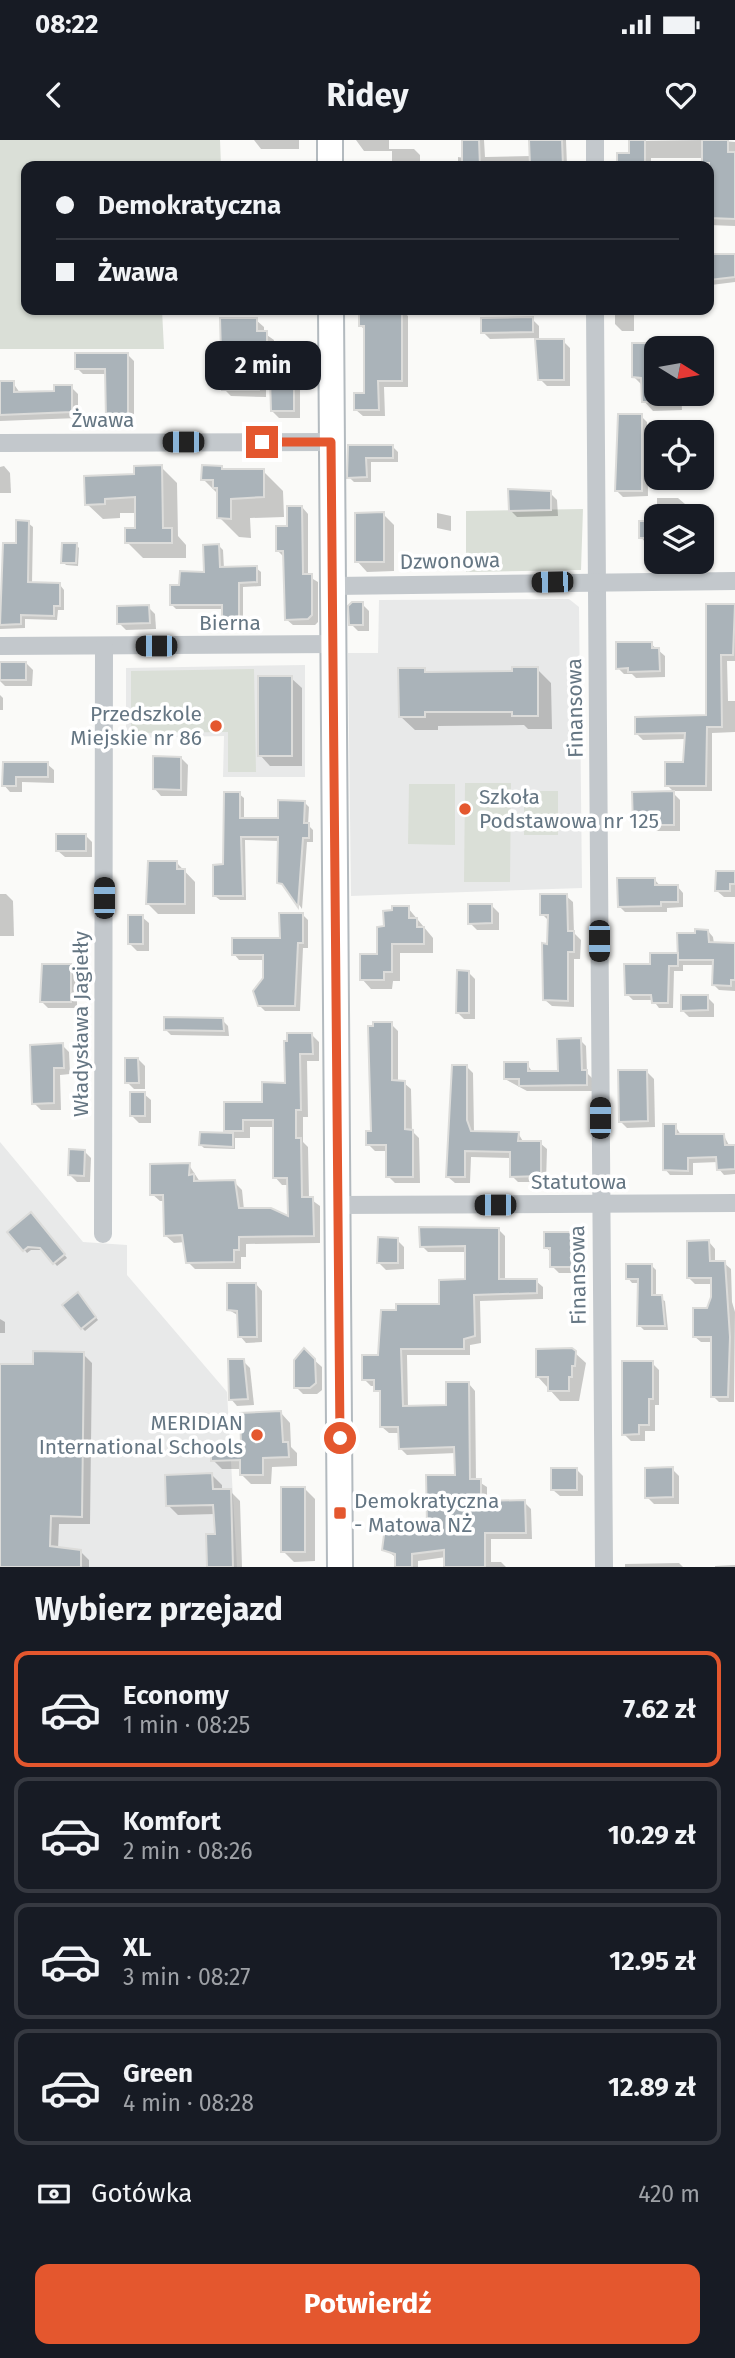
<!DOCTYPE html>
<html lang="pl">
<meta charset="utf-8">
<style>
body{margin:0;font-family:"Fira Sans",sans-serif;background:#20242c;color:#f1f3f6;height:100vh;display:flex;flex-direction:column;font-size:26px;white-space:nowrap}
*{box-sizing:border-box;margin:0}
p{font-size:23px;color:#9ea1a6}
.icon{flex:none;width:38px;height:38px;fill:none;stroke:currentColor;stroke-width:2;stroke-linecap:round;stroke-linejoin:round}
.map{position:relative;height:1427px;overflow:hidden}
.side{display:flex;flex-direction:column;background:#171b24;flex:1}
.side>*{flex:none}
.top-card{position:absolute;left:21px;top:21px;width:693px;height:154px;border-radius:14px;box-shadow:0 2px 5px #0004;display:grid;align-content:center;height:154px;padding:0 35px;background:#171b24}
.needle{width:46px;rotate:101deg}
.tools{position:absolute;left:644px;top:196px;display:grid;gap:14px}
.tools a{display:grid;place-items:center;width:70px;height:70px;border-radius:14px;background:#171b24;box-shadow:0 2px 5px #0004;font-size:35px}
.end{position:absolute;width:32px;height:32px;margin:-16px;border:9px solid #e4572e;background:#fff;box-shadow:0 0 0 4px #fff}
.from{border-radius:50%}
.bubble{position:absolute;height:49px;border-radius:14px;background:#171b24;box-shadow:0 2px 5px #0004;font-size:23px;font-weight:700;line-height:49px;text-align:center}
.car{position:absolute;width:21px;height:42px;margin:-21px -10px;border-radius:9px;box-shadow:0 0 5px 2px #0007;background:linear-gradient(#222 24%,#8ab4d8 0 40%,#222 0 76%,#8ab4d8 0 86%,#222 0)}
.top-card b{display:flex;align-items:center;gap:24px;height:66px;font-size:26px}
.top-card b+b{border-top:2px solid #363941}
.top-card i{width:18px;height:18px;background:#f1f3f6}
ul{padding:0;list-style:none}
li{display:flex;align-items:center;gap:21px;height:116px;margin:0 14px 10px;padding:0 21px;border:4px solid #363941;border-radius:14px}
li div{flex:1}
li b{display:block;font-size:26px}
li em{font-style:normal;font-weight:700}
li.on{border-color:#e4572e}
li>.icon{width:63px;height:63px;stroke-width:1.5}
h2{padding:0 35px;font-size:32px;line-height:84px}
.pay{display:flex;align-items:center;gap:18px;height:77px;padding:0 35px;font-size:26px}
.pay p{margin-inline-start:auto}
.primary-button{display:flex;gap:14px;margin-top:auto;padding:14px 35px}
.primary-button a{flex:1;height:80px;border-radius:14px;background:#e4572e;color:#fff;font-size:28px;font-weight:700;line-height:80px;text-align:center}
.status{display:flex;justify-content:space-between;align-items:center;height:49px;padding:0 35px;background:#171b24;direction:ltr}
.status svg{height:19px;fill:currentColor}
header{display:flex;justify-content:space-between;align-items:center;height:91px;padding:0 35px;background:#171b24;font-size:32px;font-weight:700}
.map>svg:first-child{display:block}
.built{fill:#e8e9e9}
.green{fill:#dadfd7}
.shadow{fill:#0003}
.building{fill:#aab3b9;stroke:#dcdcda;stroke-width:2}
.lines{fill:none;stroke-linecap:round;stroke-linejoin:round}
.secondary-casing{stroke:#b3babf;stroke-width:28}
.street{stroke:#c3c8cc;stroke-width:18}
.secondary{stroke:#fff;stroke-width:24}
.route{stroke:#e4572e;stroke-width:9}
.poi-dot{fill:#e4572e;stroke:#fff;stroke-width:2.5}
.labels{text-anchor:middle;stroke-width:7;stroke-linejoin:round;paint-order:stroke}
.street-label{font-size:21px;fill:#657683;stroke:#fff}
.poi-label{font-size:21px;fill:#657683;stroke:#fff;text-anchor:end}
</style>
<div class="status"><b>08:22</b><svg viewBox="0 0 49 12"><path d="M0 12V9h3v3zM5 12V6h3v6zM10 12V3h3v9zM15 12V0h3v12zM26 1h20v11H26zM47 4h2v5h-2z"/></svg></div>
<header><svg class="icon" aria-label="back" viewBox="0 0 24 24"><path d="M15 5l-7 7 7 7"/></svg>Ridey<svg class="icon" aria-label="heart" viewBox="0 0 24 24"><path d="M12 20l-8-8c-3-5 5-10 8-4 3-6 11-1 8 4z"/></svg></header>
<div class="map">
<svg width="735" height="1427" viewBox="0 0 735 1427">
<rect width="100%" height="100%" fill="#fafaf8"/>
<g class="built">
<path d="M569 459 579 467 582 748 351 756 348 513H378L379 460Z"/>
<path d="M305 525V637H223L224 596 126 598V528Z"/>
<path d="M0 1002 83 1102 127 1105V1135L227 1252 237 1427H0Z"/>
</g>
<g class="green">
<path d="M0 0H220L221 26H26V170H162L164 209H0Z"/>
<path d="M583 369 581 430 466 432V371Z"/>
<path d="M254 529 256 632H228V592L131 593V531Z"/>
<path d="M465 643H511L510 742H464Z"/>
<path d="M409 644H455V705L408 704Z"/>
<rect x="524" y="651" width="34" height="44"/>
</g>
<g class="shadow">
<path d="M254 0H299V9H261Z"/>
<path d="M356 0H389V9H414L420 15V26H392V11H364Z"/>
<path d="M464 0H484L485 17 531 16V0H566L567 26H458V17L464 18Z"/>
<path d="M708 0 735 2V86L709 85V26H704V18H651V26H619V15L631 14V1Z"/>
<path d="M735 116V142L711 145 709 117Z"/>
<path d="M361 170H402L408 176V247H384L385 276H363L356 270 366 255V191L361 186Z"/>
<path d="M615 170H634V191H622L615 184Z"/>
<path d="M532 179 539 186V201H563L570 208V246H547L540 239 537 198 490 199 483 192Z"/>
<path d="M256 180 264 187V193L274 200 273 213 244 212 243 239H259L266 246V257L231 256 224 249 222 191Z"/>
<path d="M634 205H657L661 208H656V254H681L682 270 653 271 644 261 643 246 634 237Z"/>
<path d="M128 215 134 221V284H113L107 278 106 234H83L77 228Z"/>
<path d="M293 241 300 248V278H279L272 271Z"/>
<path d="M0 243H13L20 253 56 252 71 247 78 254V278L0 281Z"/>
<path d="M641 276 647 282 648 356 623 357 617 351 616 311H620Z"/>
<path d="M350 307H393L398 312V322H371V342H354L349 337Z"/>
<path d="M4 326 10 333 11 353H0V327Z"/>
<path d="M161 327 177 343 178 396 186 405V418H143L127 402 137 390V373H120V378L103 379 87 364 136 336Z"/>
<path d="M222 327 225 331H263L283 351 284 377 250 378 251 398 239 397 219 377V355L203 339Z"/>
<path d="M550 353 557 360 558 376 517 377 510 370Z"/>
<path d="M657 358H678L685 364V376H657Z"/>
<path d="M302 367 308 374V436L318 442V482L315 485H293L286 479 284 417 278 411Z"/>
<path d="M437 373 451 376V391L437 388Z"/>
<path d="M383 374 394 385V431L367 432 357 421Z"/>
<path d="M28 383 33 387 32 444 60 445 64 450V470H58L57 480 25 479V488L0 489V467H4L18 405Z"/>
<path d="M641 383H656V412H653L641 397Z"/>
<path d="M76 405 79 408 78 426 66 425 63 422Z"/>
<path d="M219 406 223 410 224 429 256 428 261 432V446L243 447V486H229L224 481V469H176L172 465 206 433Z"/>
<path d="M362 464 369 471V491H358L351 484Z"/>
<path d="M707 466H735V521H727L728 561H735V592L712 593V651H673L667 645 685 624 686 599 643 600 636 593 708 577Z"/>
<path d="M148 467 155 474 156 489 126 490 119 483Z"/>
<path d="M651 504 665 516V537L636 538 632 534H624L618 528Z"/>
<path d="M0 523H26L33 530 32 546H5L0 541Z"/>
<path d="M537 529 551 543 552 589H528L524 585 438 586V590H415L400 576 424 530 428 534 514 533Z"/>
<path d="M291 538 302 548V626H270L260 615Z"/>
<path d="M0 555 3 558V570H0Z"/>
<path d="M181 618 188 625 187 656H161L155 649Z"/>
<path d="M4 623 47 624 54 630V643L22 642V652H10L4 645Z"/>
<path d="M673 653 680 660V691H641L634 684Z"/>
<path d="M239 654 244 658V680H280L304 662 309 667 308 685 313 690V702H307L302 769 287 747 279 743V701L245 700 246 760H220L215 756 225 726Z"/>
<path d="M85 695 92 702V717H65L58 711Z"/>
<path d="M176 722 195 742V774H158L148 764Z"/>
<path d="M735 732V757H724L717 751Z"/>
<path d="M655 740 661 747 677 746 683 753V767L667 768V772H625L619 766Z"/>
<path d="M0 754H6L13 761 14 796H0Z"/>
<path d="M566 756 573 762 574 793 581 800 580 819H574V867L552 866 545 860 550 782 542 774Z"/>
<path d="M492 766 499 773V790H477L470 783Z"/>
<path d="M408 768 433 798V813H400V841H393L392 849H371L362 839Z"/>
<path d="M302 774 308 780V808H303L300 871H265L259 865 265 820H239L234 814 281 800Z"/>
<path d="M142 777 149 783V811H137L130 804Z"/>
<path d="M708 791 713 797 714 804 735 805V851L719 850 713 844 714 825H683V831H674L673 868H659L653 860H633L627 854 652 825 677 815Z"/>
<path d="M70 825 77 832V868H48L41 861Z"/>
<path d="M468 832 475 839V879H464L457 872Z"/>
<path d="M707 857 714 864V877H689L682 870Z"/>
<path d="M222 880 228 886 229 896 171 895 166 890Z"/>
<path d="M391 884 398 891V942L404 943 411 949 412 991 419 998 420 1043H395L388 1036V1011H375L368 1004 372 993Z"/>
<path d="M312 895 319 902V921H307L308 977H303V1002L308 1007 309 1058 320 1066V1103L246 1104V1117H241V1129H195L188 1122 185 1102 174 1103 166 1096 165 1061H160L152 1054 189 1025 200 1042H234L242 1050 244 1070 289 1078V1045H282L275 1037 274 987H250V998H235V1009L204 1008 201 1005 230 994 226 990 287 944 286 902Z"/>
<path d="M580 900 586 906 587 933 592 938V951H527L505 939 527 924 533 933 560 932Z"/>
<path d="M62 905 69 912 70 934 60 935 61 970H41L34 963Z"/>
<path d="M138 919 145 926V949H134L127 942Z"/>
<path d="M466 926 473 933 474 993H518L524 1003H540L547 1009 546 1042H518L512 1036V1018L471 1017 470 1043H455L448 1037Z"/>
<path d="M647 932 654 939 655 987 627 988 620 981Z"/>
<path d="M144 954 151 960V983H139L132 976Z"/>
<path d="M675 986 681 995 724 996 730 1007H735V1034L724 1035 719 1029 718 1022 693 1023V1035H670L665 1029Z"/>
<path d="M84 1011 91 1018 90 1042H77L70 1035Z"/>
<path d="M34 1077 67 1118 57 1126 44 1110H31L27 1113 10 1092Z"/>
<path d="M498 1089 505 1096V1141H536L543 1147V1159L480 1161 481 1203 470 1205V1215H407L408 1267H448L469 1244 475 1251 476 1340 487 1347V1363L524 1362 531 1369 532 1399H491V1422H501L506 1427H446V1417L418 1421V1427H397V1418L384 1409 428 1385 457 1337 456 1313 407 1315 400 1308V1293H389L382 1287V1256L376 1246H371L364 1239 380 1217 466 1141V1112H428L422 1106Z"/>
<path d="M571 1093 577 1100 579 1133H559L552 1126V1114L546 1107Z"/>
<path d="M397 1100 404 1107V1129L386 1130 379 1123Z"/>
<path d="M709 1102 715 1109V1123H724L731 1129 732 1162 735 1172 734 1262H719L713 1256V1202H701L694 1196 712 1157V1144H695L689 1138Z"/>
<path d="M652 1126 656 1130V1157L665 1161 668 1190H644L639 1185 640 1143H632L628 1138Z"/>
<path d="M256 1144 262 1151V1202L246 1203 240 1196 239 1176 229 1170Z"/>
<path d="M80 1158 98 1180 85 1191 82 1188Z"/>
<path d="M0 1179 5 1182V1193H0Z"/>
<path d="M304 1211 322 1227V1250L317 1254H303L296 1247Z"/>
<path d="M575 1213 586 1223 579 1261H560L538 1237Z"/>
<path d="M83 1214 92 1223 90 1384H59L58 1409 80 1411 89 1420V1427H0V1225L35 1226Z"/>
<path d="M243 1221 250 1228 254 1265 237 1266 231 1259Z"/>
<path d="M652 1223 659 1230V1265H655V1291H645V1301H631L624 1294Z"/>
<path d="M281 1273 290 1283 291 1307 297 1313V1326L272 1327 271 1344H251L242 1335V1329H222L213 1320 243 1305Z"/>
<path d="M576 1329 583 1336V1356H560L553 1350Z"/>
<path d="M672 1329 679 1336V1364H654L647 1357Z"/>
<path d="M212 1335 222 1345V1351H230L240 1361 242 1427H209L217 1395 215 1374 178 1375 168 1365Z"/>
<path d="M304 1348 315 1359V1421L294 1422 283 1411Z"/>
<path d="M679 1423 683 1427H625V1424Z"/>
<path d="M735 1425V1427H715V1426Z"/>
</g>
<g class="building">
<path d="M462 0H479L480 26H462Z"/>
<path d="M529 0H562L563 26H530Z"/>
<path d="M629 0H645V26H617V13H629Z"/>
<path d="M702 0H728V12H735V79L709 78V23H702Z"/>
<path d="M709 114H735V137L709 140Z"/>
<path d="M359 170H402V241H378L379 270H354V253H364V186H359Z"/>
<path d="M533 177V192L481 193V178Z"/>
<path d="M220 178H257V191H267V207L237 206V237H260L259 250H222Z"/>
<path d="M535 199H564V240H538Z"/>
<path d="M632 203H656V262H642L641 238 632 237Z"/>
<path d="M75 213H128V279H106L105 229H75Z"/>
<path d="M270 239H294V271H271Z"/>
<path d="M0 241H14V252L54 251V245H72V272L0 275Z"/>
<path d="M618 274H642V351H615Z"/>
<path d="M348 305H393V318H366L367 337 347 338Z"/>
<path d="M162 325 163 388H172V403H125V388H135V357L105 359V364L85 365 84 336 134 334V326Z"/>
<path d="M202 325 222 326V329H264V357L231 359V379L217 378V348H213V340H201Z"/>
<path d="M508 349 551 351V370L509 371Z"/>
<path d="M287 366H302L303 434H312V475L308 479 285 480 283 411H276V386H287Z"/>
<path d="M384 372V422H355V373Z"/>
<path d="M16 380 29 381 28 442 60 443V466H54V476L21 475V484L0 485 3 403H16Z"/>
<rect x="639" y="381" width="17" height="17"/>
<path d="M62 403H77L76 423H61Z"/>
<path d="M219 404 220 427 257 426V442L239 443V482H222V465H170V445H179L180 431 204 432 203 405Z"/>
<path d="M352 462H363V485H349L348 466Z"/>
<path d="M706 464H735L733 515H721L722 587H707L706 646H665V622H683L685 593 635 594V577L706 575Z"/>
<path d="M149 465 150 483 117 484V466Z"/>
<path d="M616 502H652V508H659L660 531 628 532V528L616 529Z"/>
<rect x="0" y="522" width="26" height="18"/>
<path d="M512 527H538V576H512V572H425V577H399L398 528H425V532L512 531Z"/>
<rect x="258" y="536" width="34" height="80"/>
<path d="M153 616 181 617V650L153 649Z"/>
<path d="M3 622H48V637H16V646H2Z"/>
<path d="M674 651V685H633L632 652Z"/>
<path d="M224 652H240V678H278V660L305 661 304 683H309V698H303L298 767 282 744 277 743 278 697H241L243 756H213V725L223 724Z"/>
<rect x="56" y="694" width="30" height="17"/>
<path d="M148 721H177V729H185V764H146Z"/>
<path d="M716 731H735V744H730V751H715Z"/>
<path d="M617 738H655V745H678V762H661V766L618 767Z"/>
<path d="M540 754H567L568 791H574V812H568V861L543 860 542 803 547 804 548 775H540Z"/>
<path d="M468 764H492V783L468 784Z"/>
<path d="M392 766H409V778H417V787H424V804H392V832H384V840H360V814H377V787L384 786 383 771 392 770Z"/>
<path d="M279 773H303V803H298L295 866H258L253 851 263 838V815H232V798H280Z"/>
<rect x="128" y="775" width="15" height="29"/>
<path d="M695 789 708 790 709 802 735 803V840H731V846L712 845 713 820H678L677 793H695Z"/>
<path d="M650 813H678V826H669L668 863H652L651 855H625L624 824H650Z"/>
<path d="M42 824H71V862H40Z"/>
<path d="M457 830 469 831V873H456Z"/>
<path d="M681 855H708V870L681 871Z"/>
<path d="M164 877 223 878 224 891 164 890Z"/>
<path d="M373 882H392V940L405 941V989L413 990V1037H386V1005H366V991H371L368 886H373Z"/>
<path d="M287 893H312L313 914H300L301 970H296V998H301L302 1057H313L314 1096 239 1097V1110H234V1122L186 1123 182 1095 164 1096 163 1055H150V1024L190 1023 189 1035 194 1034V1041L235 1040 239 1068H271L288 1076 287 1038H273V980H243V991H224V962H262V942L285 943 284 901H287Z"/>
<path d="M581 898 582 930H587V945L519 946V939H504V922H528V931H558L557 899Z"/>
<path d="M63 903 64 928H54V963L32 964 30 905Z"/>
<path d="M125 918H138L139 943H125Z"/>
<path d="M452 925H467V980L471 991 519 992 518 1001H541V1036L510 1037V1012L465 1011V1037H446Z"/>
<path d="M618 930H647L648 981 619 982Z"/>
<rect x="130" y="952" width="15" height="24"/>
<path d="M663 984H676V994H724L725 1005H735V1029L717 1030 716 1017 688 1018V1031L663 1030Z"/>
<path d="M200 992 233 993V1007L199 1005Z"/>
<path d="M69 1009 85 1010 84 1036 68 1035Z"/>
<path d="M31 1072 65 1114 53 1124 40 1108 28 1107 23 1111 7 1092Z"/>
<path d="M419 1087 499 1088V1139H537V1153L474 1155 475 1196 464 1199V1209H401L403 1266 446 1265V1242H469L470 1339H481V1361L525 1360 526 1393H485V1427H444V1410L412 1414V1427H395V1414L382 1410 385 1387 427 1384 426 1335H455L454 1307 399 1309 398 1287H380V1251H374V1240H362V1215H378L381 1170H396V1164H439V1140L465 1139V1106L420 1107Z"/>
<path d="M544 1092H571L572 1127H550V1108H544Z"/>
<path d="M378 1097 398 1098V1123H377Z"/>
<path d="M709 1100 710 1121H725L730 1197 728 1257H711V1197H693V1168H707L711 1157V1138H687V1101Z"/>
<path d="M626 1124H652V1155H662L665 1186H637L638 1139H626Z"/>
<path d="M227 1143H256L257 1197H238L237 1171 227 1170Z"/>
<path d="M78 1152 96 1177 81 1189 62 1165Z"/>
<path d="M304 1208 315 1219 316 1243 310 1248H294V1220Z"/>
<path d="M572 1208 576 1211 575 1226H572V1237H569V1251H548V1237H536V1209Z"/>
<path d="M33 1211 84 1212 82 1377 51 1376 50 1406 81 1410V1427H0V1224H33Z"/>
<path d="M228 1219H244L248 1259 229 1260Z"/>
<path d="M622 1221H653V1259H649V1285H639V1294L622 1295Z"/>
<path d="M281 1271 283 1302H288L289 1317 263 1318V1335H240V1320L211 1321V1305L241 1304 240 1273Z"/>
<path d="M673 1327V1357L645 1358V1328Z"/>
<rect x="551" y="1328" width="26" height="22"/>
<path d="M212 1333 213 1349H231L233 1427H207L206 1394H215L213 1365 166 1366 165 1335Z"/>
<rect x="281" y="1347" width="24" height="65"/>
</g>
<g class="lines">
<defs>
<g id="secondary">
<path d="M330 0V26"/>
<path d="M331 170 340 1427"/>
</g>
</defs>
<use href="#secondary" class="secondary-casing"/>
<g class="street">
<path d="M595 0V26"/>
<path d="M595 170 604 1427"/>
<path d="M0 303 331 302"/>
<path d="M334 446 735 441"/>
<path d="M0 506 335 504"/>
<path d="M338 1065 735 1063"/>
<path d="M103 1094 104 506"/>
</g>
<use href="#secondary" class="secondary"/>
</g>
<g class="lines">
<path class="route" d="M262 302H331L340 1298"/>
</g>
<g class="poi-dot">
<circle cx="216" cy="586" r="7"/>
<circle cx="465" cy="669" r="7"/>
<circle cx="257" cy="1295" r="7"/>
<rect x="333" y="1366" width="14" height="14" rx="3.5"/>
</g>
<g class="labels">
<g class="street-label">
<text x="103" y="287">Żwawa</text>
<text transform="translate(450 421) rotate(-1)" y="7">Dzwonowa</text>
<text x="230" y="490">Bierna</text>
<text transform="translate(575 568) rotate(-91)" y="7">Finansowa</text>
<text transform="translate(81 884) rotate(-90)" y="7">Władysława Jagiełły</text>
<text x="579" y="1049">Statutowa</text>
<text transform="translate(578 1135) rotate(-91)" y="7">Finansowa</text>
</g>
<g class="poi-label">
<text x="202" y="581">Przedszkole<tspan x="202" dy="24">Miejskie nr 86</tspan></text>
<text x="479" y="664" text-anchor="start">Szkoła<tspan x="479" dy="24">Podstawowa nr 125</tspan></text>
<text x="243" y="1290">MERIDIAN<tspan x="243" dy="24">International Schools</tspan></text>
<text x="354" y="1368" text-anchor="start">Demokratyczna<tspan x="354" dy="24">- Matowa NŻ</tspan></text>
</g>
</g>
</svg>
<div class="tools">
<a><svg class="needle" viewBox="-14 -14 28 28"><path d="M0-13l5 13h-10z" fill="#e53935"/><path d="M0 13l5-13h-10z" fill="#9ea1a6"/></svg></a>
<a><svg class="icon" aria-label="locate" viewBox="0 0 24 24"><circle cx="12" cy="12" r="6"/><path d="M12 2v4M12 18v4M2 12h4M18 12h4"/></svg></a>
<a><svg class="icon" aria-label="layers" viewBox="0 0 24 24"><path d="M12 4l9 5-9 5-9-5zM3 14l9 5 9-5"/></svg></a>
</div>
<i class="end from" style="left:340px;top:1298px"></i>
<i class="end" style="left:262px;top:302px"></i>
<div class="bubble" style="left:205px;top:201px;width:116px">2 min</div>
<i class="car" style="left:183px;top:302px;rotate:270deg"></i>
<i class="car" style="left:552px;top:442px;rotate:269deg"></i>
<i class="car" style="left:156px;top:506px;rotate:270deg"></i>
<i class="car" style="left:104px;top:758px;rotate:0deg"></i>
<i class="car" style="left:599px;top:801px;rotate:180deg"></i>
<i class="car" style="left:600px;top:978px;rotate:0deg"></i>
<i class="car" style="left:495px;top:1065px;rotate:270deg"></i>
<div class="top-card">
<b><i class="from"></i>Demokratyczna</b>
<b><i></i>Żwawa</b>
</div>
</div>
<section class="side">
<h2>Wybierz przejazd</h2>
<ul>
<li class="on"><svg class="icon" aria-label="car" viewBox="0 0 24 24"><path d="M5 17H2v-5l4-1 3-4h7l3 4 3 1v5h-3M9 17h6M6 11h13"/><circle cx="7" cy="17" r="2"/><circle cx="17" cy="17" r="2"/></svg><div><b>Economy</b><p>1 min · 08:25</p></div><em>7.62 zł</em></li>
<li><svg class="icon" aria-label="car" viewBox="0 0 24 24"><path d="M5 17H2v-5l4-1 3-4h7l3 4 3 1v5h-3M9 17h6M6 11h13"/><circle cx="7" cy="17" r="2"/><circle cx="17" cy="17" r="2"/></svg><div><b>Komfort</b><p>2 min · 08:26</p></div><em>10.29 zł</em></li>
<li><svg class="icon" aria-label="car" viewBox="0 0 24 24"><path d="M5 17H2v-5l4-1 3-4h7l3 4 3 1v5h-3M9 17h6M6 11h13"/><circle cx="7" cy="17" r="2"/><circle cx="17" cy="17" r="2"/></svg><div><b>XL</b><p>3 min · 08:27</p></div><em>12.95 zł</em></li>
<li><svg class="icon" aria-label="car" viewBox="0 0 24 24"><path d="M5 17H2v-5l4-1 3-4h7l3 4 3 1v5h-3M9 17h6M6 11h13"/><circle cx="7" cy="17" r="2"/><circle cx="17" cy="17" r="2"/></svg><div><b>Green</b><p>4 min · 08:28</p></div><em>12.89 zł</em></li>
</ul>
<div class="pay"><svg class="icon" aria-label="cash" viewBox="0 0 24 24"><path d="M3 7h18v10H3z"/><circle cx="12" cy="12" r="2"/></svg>Gotówka<p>420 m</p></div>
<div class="primary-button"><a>Potwierdź</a></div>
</section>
